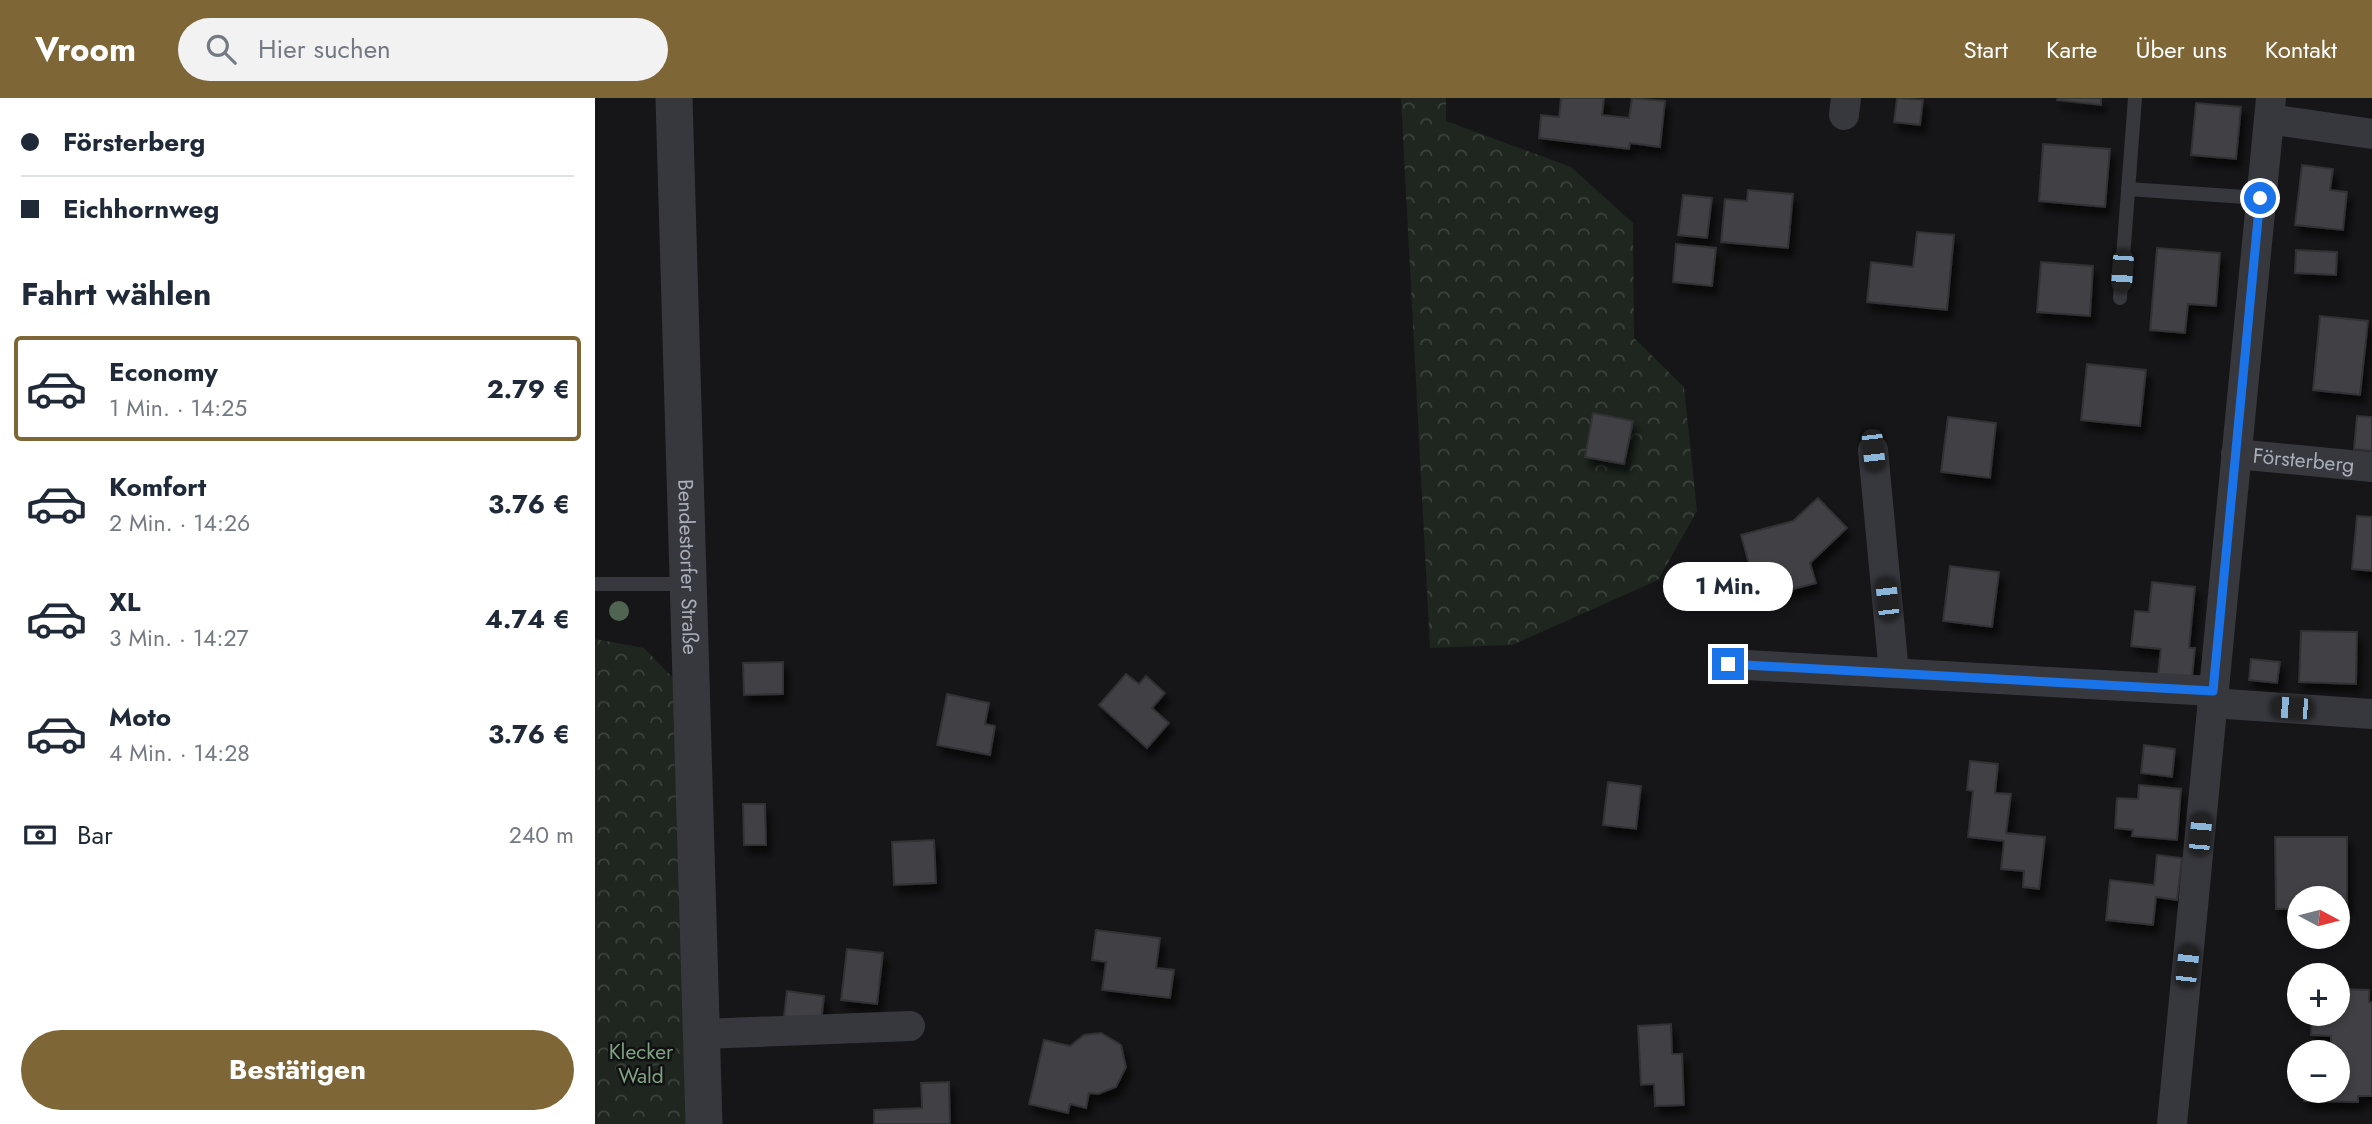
<!DOCTYPE html>
<html lang="de">
<meta charset="utf-8">
<style>
body{margin:0;font-family:Jost,sans-serif;background:#f2f2f3;color:#1f2937;height:100vh;display:flex;flex-direction:column;font-size:26px;white-space:nowrap}
*{box-sizing:border-box;margin:0}
p{font-size:23px;color:#747a83}
.icon{flex:none;width:38px;height:38px;fill:none;stroke:currentColor;stroke-width:2;stroke-linecap:round;stroke-linejoin:round}
.map{position:relative;flex:1;overflow:hidden}
.drawer{display:flex;flex-direction:column;background:#fff;width:595px}
.drawer>*{flex:none}
.guide{display:grid;align-content:center;height:154px;padding:0 21px;background:#fff}
.needle{width:46px;rotate:97deg}
.fabs{position:absolute;left:1692px;top:788px;display:grid;gap:14px}
.fabs a{display:grid;place-items:center;width:63px;height:63px;border-radius:50%;background:#fff;box-shadow:0 4px 10px #0003;font-size:35px}
.end{position:absolute;width:32px;height:32px;margin:-16px;border:9px solid #1a73e8;background:#fff;box-shadow:0 0 0 4px #fff}
.from{border-radius:50%}
.bubble{position:absolute;height:49px;border-radius:24px;background:#fff;box-shadow:0 4px 10px #0003;font-size:23px;font-weight:700;line-height:49px;text-align:center}
.car{position:absolute;width:21px;height:42px;margin:-21px -10px;border-radius:9px;box-shadow:0 0 5px 2px #0007;background:linear-gradient(#222 24%,#8ab4d8 0 40%,#222 0 76%,#8ab4d8 0 86%,#222 0)}
.guide b{display:flex;align-items:center;gap:24px;height:66px;font-size:26px}
.guide b+b{border-top:2px solid #e0e1e3}
.guide i{width:18px;height:18px;background:#1f2937}
ul{padding:0;list-style:none}
li{display:flex;align-items:center;gap:21px;height:105px;margin:0 14px 10px;padding:0 7px;border:4px solid transparent;border-radius:7px}
li div{flex:1}
li b{display:block;font-size:26px}
li em{font-style:normal;font-weight:700}
li.current{border-color:#7e6636}
li>.icon{width:63px;height:63px;stroke-width:1.5}
h2{padding:0 21px;font-size:32px;line-height:84px}
.pay{display:flex;align-items:center;gap:18px;height:77px;padding:0 21px;font-size:26px}
.pay p{margin-inline-start:auto}
.button{display:flex;gap:14px;margin-top:auto;padding:14px 21px}
.button a{flex:1;height:80px;border-radius:42px;background:#7e6636;color:#fff;font-size:28px;font-weight:700;line-height:80px;text-align:center}
header{display:flex;align-items:center;gap:42px;box-sizing:border-box;height:98px;padding:0 35px;background:#7e6636;color:#fff}
header strong{font-size:33px}
nav{display:flex;gap:38px;margin-inline-start:auto;font-size:24px}
.search{width:490px;height:63px;background:#f2f2f3;display:flex;align-items:center;gap:18px;box-sizing:border-box;padding:0 24px;border-radius:38px;color:#747a83;font-size:26px}
main{display:flex;flex:1;min-height:0}
.map>svg:first-child{display:block}
.forest{fill:url(#forest-crowns)}
.building{fill:#404145;stroke:#303034;stroke-width:2;filter:url(#shadow)}
.lines{fill:none;stroke-linecap:round;stroke-linejoin:round}
.service{stroke:#37383d;stroke-width:14}
.minor{stroke:#37383d;stroke-width:30}
.tertiary{stroke:#37383d;stroke-width:37}
.tree{fill:#506452}
.route{stroke:#1a73e8;stroke-width:9}
.labels{text-anchor:middle;stroke-width:5;stroke-linejoin:round;paint-order:stroke}
.street-label{font-size:21px;fill:#a8adb8;stroke:#111113}
.park-label{font-size:21px;fill:#7fa381;stroke:#111113}
</style>
<header>
<strong>Vroom</strong>
<div class="search"><svg class="icon" aria-label="search" viewBox="0 0 24 24"><circle cx="10" cy="10" r="6"/><path d="M15 15l6 6"/></svg>Hier suchen</div>
<nav><a>Start</a><a>Karte</a><a>Über uns</a><a>Kontakt</a></nav>
</header>
<main>
<section class="drawer">
<div class="guide">
<b><i class="from"></i>Försterberg</b>
<b><i></i>Eichhornweg</b>
</div>
<h2>Fahrt wählen</h2>
<ul>
<li class="current"><svg class="icon" aria-label="car" viewBox="0 0 24 24"><path d="M5 17H2v-5l4-1 3-4h7l3 4 3 1v5h-3M9 17h6M6 11h13"/><circle cx="7" cy="17" r="2"/><circle cx="17" cy="17" r="2"/></svg><div><b>Economy</b><p>1 Min. · 14:25</p></div><em>2.79 €</em></li>
<li><svg class="icon" aria-label="car" viewBox="0 0 24 24"><path d="M5 17H2v-5l4-1 3-4h7l3 4 3 1v5h-3M9 17h6M6 11h13"/><circle cx="7" cy="17" r="2"/><circle cx="17" cy="17" r="2"/></svg><div><b>Komfort</b><p>2 Min. · 14:26</p></div><em>3.76 €</em></li>
<li><svg class="icon" aria-label="car" viewBox="0 0 24 24"><path d="M5 17H2v-5l4-1 3-4h7l3 4 3 1v5h-3M9 17h6M6 11h13"/><circle cx="7" cy="17" r="2"/><circle cx="17" cy="17" r="2"/></svg><div><b>XL</b><p>3 Min. · 14:27</p></div><em>4.74 €</em></li>
<li><svg class="icon" aria-label="car" viewBox="0 0 24 24"><path d="M5 17H2v-5l4-1 3-4h7l3 4 3 1v5h-3M9 17h6M6 11h13"/><circle cx="7" cy="17" r="2"/><circle cx="17" cy="17" r="2"/></svg><div><b>Moto</b><p>4 Min. · 14:28</p></div><em>3.76 €</em></li>
</ul>
<div class="pay"><svg class="icon" aria-label="cash" viewBox="0 0 24 24"><path d="M3 7h18v10H3z"/><circle cx="12" cy="12" r="2"/></svg>Bar<p>240 m</p></div>
<div class="button"><a>Bestätigen</a></div>
</section>
<div class="map">
<svg width="1777" height="1026" viewBox="0 0 1777 1026">
<defs>
<pattern id="forest-crowns" width="20" height="18" patternUnits="userSpaceOnUse" patternTransform="scale(1.75)"><rect width="20" height="18" fill="#1e261f"/><path d="M2 6a3 3 0 1 1 6 0M12 15a3 3 0 1 1 6 0" fill="none" stroke="#3c433d"/></pattern>
<filter id="shadow"><feDropShadow dx="4.5" dy="8" stdDeviation="3.5" flood-color="#0009"/></filter>
</defs>
<rect width="100%" height="100%" fill="#161618"/>
<g class="forest">
<path d="M806 0H851V23L976 69 1038 125 1039 240 1089 289 1102 413 1063 482 917 547 835 550Z"/>
<path d="M0 541 49 550 83 585 93 1026H0Z"/>
</g>
<g class="building">
<path d="M966 0H1009L1007 17 1034 20 1037 0 1070 3 1065 49 1035 45 1034 51 944 40 946 17 964 19Z"/>
<path d="M1302 0 1328 2 1325 27 1299 24Z"/>
<path d="M1463 0H1506V7L1462 2Z"/>
<path d="M1601 5 1646 9 1641 61 1596 57Z"/>
<path d="M1448 46 1515 51 1510 109 1444 103Z"/>
<path d="M1707 67 1738 71 1735 92 1752 94 1748 132 1700 127Z"/>
<path d="M1153 92 1198 96 1193 150 1126 144 1130 101 1152 103Z"/>
<path d="M1088 97 1117 100 1112 140 1083 137Z"/>
<path d="M1322 134 1359 137 1352 212 1272 204 1276 164 1318 169Z"/>
<path d="M1081 146 1121 150 1117 188 1078 184Z"/>
<path d="M1562 150 1625 155 1621 208 1593 206 1590 235 1555 232Z"/>
<path d="M1701 152 1742 154 1741 177 1700 175Z"/>
<path d="M1446 164 1498 168 1495 218 1442 214Z"/>
<path d="M1725 218 1773 223 1765 297 1718 292Z"/>
<path d="M1492 266 1551 272 1545 328 1486 322Z"/>
<path d="M998 315 1038 323 1029 366 990 359Z"/>
<path d="M1762 318 1777 319V353L1759 351Z"/>
<path d="M1353 319 1401 325 1395 380 1346 374Z"/>
<path d="M1223 400 1252 430 1215 465 1221 485 1180 496 1175 476 1158 481 1146 437 1198 423Z"/>
<path d="M1762 418 1777 419V473L1757 471Z"/>
<path d="M1355 468 1404 474 1397 529 1348 523Z"/>
<path d="M1557 484 1600 489 1594 550H1600L1597 580 1563 577 1566 551 1536 548 1540 513 1554 514Z"/>
<path d="M1706 533 1762 534 1761 586 1704 584Z"/>
<path d="M1656 561 1685 564 1682 585 1654 582Z"/>
<path d="M188 564V596L149 597 148 565Z"/>
<path d="M531 576 544 586 551 578 570 595 557 610 574 625 552 650 504 607Z"/>
<path d="M352 596 394 605 390 626 400 628 395 657 342 647Z"/>
<path d="M1549 647 1580 651 1577 679 1546 675Z"/>
<path d="M1375 663 1403 666 1400 695 1416 696 1411 735 1450 739 1444 791 1428 789 1429 773 1406 771 1409 743 1373 739 1378 693 1372 692Z"/>
<path d="M1013 684 1046 688 1041 731 1008 727Z"/>
<path d="M1544 687 1586 691 1582 742 1537 738 1538 732 1520 730 1522 700 1543 701Z"/>
<path d="M148 706H170L171 747H149Z"/>
<path d="M1680 739H1752V810H1743V800H1704V811H1681Z"/>
<path d="M339 742 341 785 299 787 297 744Z"/>
<path d="M1562 757 1587 760 1582 802 1561 799 1558 827 1511 822 1515 782 1559 787Z"/>
<path d="M501 832 565 840 561 870 579 872 575 900 507 892 511 864 497 862Z"/>
<path d="M252 851 288 855 282 906 246 902Z"/>
<path d="M1749 891 1774 892V904H1777V998H1763V1004L1709 1003V992H1743V954H1736V938L1716 937 1717 915H1743V902H1749Z"/>
<path d="M192 893 229 898 226 924 189 919Z"/>
<path d="M1076 926 1077 956H1087L1089 1007 1060 1008 1059 986 1046 987 1043 928Z"/>
<path d="M506 935 526 947 531 969 521 989 503 996 494 995 491 1010 475 1006 473 1015 434 1006 449 942 475 948 489 937Z"/>
<path d="M354 984 355 1026H279V1012L327 1010 326 985Z"/>
</g>
<g class="lines">
<g class="service">
<path d="M1533 91 1665 100"/>
<path d="M1525 200 1540 0"/>
<path d="M0 486H93"/>
</g>
<g class="minor">
<path d="M1249 17 1251 0"/>
<path d="M1674 21 1777 36"/>
<path d="M1278 352 1299 575"/>
<path id="s1" d="M1641 356 1777 369"/>
<path d="M1133 566 1618 593"/>
<path d="M1617 605 1777 616"/>
<path d="M107 936 315 928"/>
<path d="M1577 1026 1676 0"/>
</g>
<path class="tertiary" id="s2" d="M79 0 109 1026"/>
</g>
<circle class="tree" cx="24" cy="513" r="10"/>
<g class="lines">
<path class="route" d="M1133 566 1618 593 1665 100"/>
</g>
<g class="labels">
<g class="street-label">
<text dy="7" stroke="none"><textPath href="#s1" startOffset="68">Försterberg</textPath></text>
<text dy="7" stroke="none"><textPath href="#s2" startOffset="469">Bendestorfer Straße</textPath></text>
</g>
<g class="park-label">
<text x="46" y="961">Klecker<tspan x="46" dy="24">Wald</tspan></text>
</g>
</g>
</svg>
<div class="fabs">
<a><svg class="needle" viewBox="-14 -14 28 28"><path d="M0-13l5 13h-10z" fill="#e53935"/><path d="M0 13l5-13h-10z" fill="#747a83"/></svg></a>
<a>+</a>
<a>−</a>
</div>
<i class="end from" style="left:1665px;top:100px"></i>
<i class="end" style="left:1133px;top:566px"></i>
<div class="bubble" style="left:1068px;top:464px;width:130px">1 Min.</div>
<i class="car" style="left:1527px;top:173px;rotate:184deg"></i>
<i class="car" style="left:1278px;top:352px;rotate:174deg"></i>
<i class="car" style="left:1292px;top:501px;rotate:354deg"></i>
<i class="car" style="left:1697px;top:610px;rotate:274deg"></i>
<i class="car" style="left:1605px;top:736px;rotate:5deg"></i>
<i class="car" style="left:1592px;top:868px;rotate:6deg"></i>
</div>
</main>
